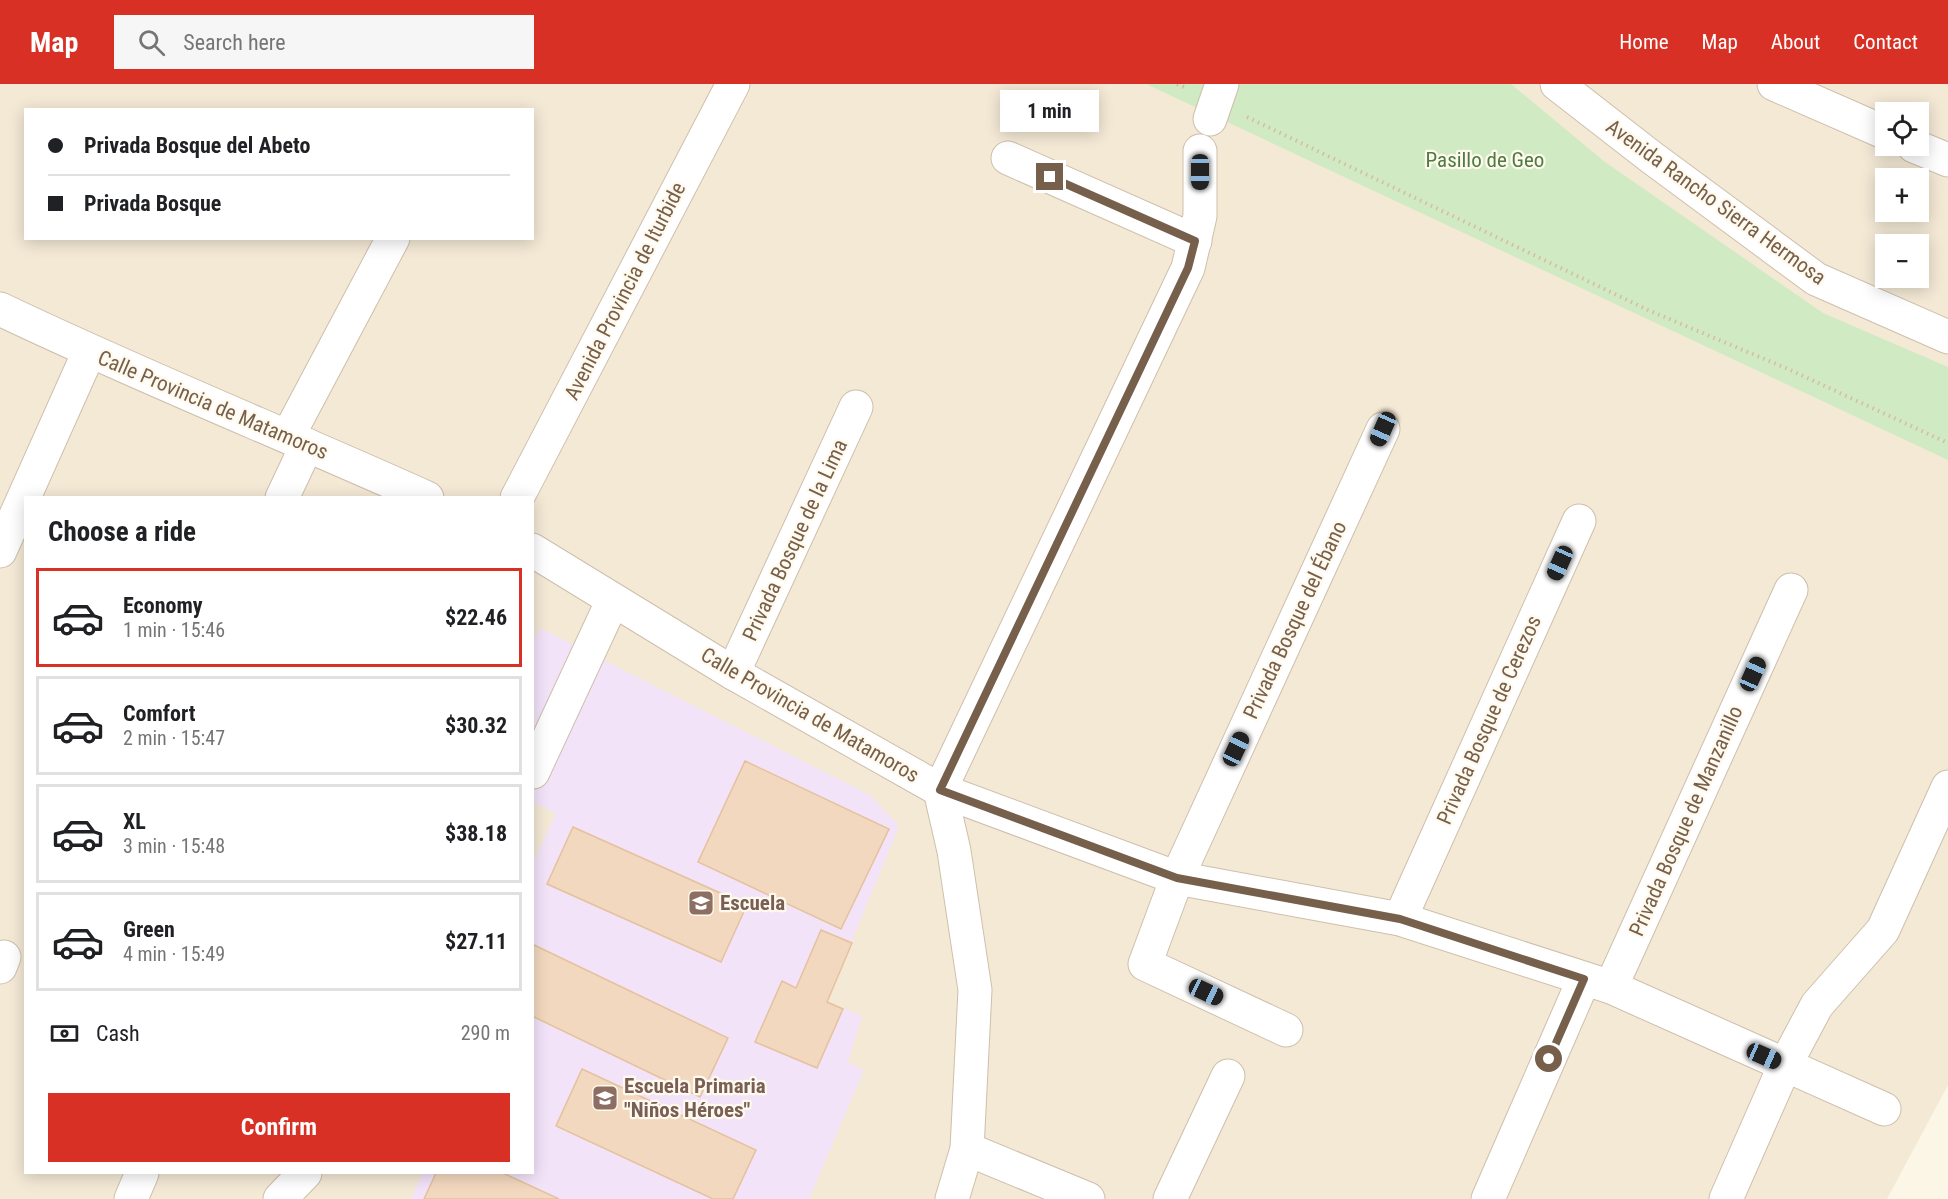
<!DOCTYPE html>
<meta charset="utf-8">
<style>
body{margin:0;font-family:"Roboto Condensed",sans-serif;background:#f6f6f6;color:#202124;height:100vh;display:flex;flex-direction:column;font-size:22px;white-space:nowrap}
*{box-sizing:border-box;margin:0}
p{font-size:20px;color:#757577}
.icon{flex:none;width:33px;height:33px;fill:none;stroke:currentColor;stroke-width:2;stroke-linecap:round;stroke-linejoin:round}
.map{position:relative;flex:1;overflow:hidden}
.details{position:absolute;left:24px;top:412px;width:510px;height:678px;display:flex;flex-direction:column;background:#fff;border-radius:0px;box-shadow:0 3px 15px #0003}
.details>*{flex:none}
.guide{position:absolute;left:24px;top:24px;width:510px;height:132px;border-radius:0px;box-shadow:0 3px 15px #0003;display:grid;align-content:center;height:132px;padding:0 24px;background:#fff}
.tools{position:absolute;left:1875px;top:18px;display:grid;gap:12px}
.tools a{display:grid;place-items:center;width:54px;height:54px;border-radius:0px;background:#fff;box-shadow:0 3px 15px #0003;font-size:30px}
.end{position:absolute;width:27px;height:27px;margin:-14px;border:8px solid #765f4b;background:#fff;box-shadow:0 0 0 3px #fff}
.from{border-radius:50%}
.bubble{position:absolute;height:42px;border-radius:0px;background:#fff;box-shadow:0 3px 15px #0003;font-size:20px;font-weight:700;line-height:42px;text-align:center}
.car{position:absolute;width:18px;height:36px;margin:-18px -9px;border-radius:8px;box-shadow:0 0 4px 2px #0007;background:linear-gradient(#222 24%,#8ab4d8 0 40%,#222 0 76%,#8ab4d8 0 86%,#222 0)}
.guide b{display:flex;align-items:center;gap:21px;height:57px;font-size:22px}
.guide b+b{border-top:2px solid #e0e0e0}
.guide i{width:15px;height:15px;background:#202124}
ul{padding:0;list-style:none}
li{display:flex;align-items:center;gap:18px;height:99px;margin:0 12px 9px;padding:0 12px;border:3px solid #e0e0e0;border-radius:0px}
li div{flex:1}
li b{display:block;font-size:22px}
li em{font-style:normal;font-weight:700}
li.current{border-color:#d93025}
li>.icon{width:54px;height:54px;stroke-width:1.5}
h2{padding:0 24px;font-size:27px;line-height:72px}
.pay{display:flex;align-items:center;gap:15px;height:66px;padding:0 24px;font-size:22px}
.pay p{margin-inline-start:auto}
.cta{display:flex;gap:12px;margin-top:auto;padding:12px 24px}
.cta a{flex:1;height:69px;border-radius:0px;background:#d93025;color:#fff;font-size:24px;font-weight:700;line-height:69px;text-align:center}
header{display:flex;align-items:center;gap:36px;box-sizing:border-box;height:84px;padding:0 30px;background:#d93025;color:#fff}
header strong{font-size:28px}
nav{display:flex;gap:33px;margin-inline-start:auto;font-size:21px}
.search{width:420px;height:54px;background:#f6f6f6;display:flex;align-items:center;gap:15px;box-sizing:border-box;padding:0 21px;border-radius:0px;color:#757577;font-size:22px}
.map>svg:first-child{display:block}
.residential{fill:#f4e9d5;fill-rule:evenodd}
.education{fill:#f3e3f9}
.green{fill:#d0eac4}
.building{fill:#f2d8be;stroke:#e5c19e;stroke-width:1.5}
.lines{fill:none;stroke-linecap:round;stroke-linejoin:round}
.minor-casing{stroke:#cebfac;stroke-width:35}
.path{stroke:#d7bca1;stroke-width:4;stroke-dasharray:1.5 4.5;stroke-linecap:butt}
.minor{stroke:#fff;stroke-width:33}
.route{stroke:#765f4b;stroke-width:8}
.labels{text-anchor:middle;stroke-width:4.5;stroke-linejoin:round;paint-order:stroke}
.park-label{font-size:21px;fill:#4d7c42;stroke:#fffaed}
.street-label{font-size:21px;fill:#765f4b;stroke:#fffaed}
.education-label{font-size:21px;font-weight:bold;fill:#785e54;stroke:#fffaed;text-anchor:start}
</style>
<header>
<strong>Map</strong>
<div class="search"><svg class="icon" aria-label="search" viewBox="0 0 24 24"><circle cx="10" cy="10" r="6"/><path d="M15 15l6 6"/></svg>Search here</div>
<nav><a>Home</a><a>Map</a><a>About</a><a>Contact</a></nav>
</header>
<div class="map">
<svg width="1948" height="1115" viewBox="0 0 1948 1115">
<rect width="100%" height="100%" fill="#fcf6e6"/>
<path class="residential" d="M0 0H1948V1001L1887 1115H0ZM26 26H532V154H26ZM1886 28H1918V62H1886ZM1886 94H1918V128H1886ZM1886 160H1918V194H1886ZM26 414H532V1089H26Z"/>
<path class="education" d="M540 544 870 711 899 742 827 918 862 932 848 978 864 986 809 1115H411L423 1089H532L533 779 556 729 533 718 532 560Z"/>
<path class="green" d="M1146 0H1511L1605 78 1823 229 1948 283V376Z"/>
<g class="building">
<path d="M745 677 889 745 841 845 698 778Z"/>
<path d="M573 743 747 821 721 878 547 800Z"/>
<path d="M821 846 852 859 827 918 843 925 817 984 755 958 782 897 796 904Z"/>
<path d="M532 860 728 954 700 1013 532 932Z"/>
<path d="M582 985 756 1066 733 1115H713L556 1042Z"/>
<path d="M436 1089H503L559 1115H424Z"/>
</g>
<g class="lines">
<defs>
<g id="minor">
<path d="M1557 0 1651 73 1816 195 1948 253"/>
<path d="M1774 0 1886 49"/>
<path d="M1210 35 1222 0"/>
<path d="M1914 62 1948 76"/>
<path d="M1008 74 1195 157"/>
<path d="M0 225C140 292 285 350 427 414"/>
<path d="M288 352 393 154"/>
<path d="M282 414 307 361"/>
<path d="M517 414 733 0"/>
<path d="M532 466 733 589 940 706 1177 794 1400 835 1611 903 1884 1025"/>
<path d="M0 467 89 268"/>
<path d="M733 589 856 323"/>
<path d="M533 688 613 516"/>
<path d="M1400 835 1579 437"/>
<path d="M0 883 4 873"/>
<path d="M1611 903 1791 506"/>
<path d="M1286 946 1145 880 1177 794 1383 345"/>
<path d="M967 1065 1088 1115"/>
<path d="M131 1115 142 1089"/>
<path d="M280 1115 305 1089"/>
<path d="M952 1115 967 1065 975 906 954 767 940 706 1188 184 1200 132V67"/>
<path d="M1170 1115 1228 992"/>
<path d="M1488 1115 1584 895"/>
<path d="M1726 1115 1785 981 1817 921 1883 846 1948 703"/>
</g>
</defs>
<use href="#minor" class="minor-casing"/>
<g class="path">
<path d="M1177 0 1186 4"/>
<path d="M1247 33 1648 226 1788 285 1948 359"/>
</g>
<use href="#minor" class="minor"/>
</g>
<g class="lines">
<path class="route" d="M1050 93 1195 157 1188 184 940 706 1177 794 1400 835 1584 895 1549 975"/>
</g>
<defs>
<symbol id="school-square" viewBox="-11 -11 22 22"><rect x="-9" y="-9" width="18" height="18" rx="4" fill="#8d6e63" stroke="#fffaed"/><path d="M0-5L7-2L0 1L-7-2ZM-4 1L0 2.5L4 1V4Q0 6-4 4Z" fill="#fff"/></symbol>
</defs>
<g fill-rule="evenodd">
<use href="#school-square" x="686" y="804" width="30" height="30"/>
<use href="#school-square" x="590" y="999" width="30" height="30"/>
</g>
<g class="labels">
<g class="park-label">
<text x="1485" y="83">Pasillo de Geo</text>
</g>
<g class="street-label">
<text transform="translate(1716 118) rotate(36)" y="7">Avenida Rancho Sierra Hermosa</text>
<text transform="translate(625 207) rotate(-63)" y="7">Avenida Provincia de Iturbide</text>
<text transform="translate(213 321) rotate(23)" y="7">Calle Provincia de Matamoros</text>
<text transform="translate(795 456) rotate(-65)" y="7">Privada Bosque de la Lima</text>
<text transform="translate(1295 536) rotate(-65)" y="7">Privada Bosque del Ébano</text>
<text transform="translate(810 631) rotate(30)" y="7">Calle Provincia de Matamoros</text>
<text transform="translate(1489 636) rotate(-66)" y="7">Privada Bosque de Cerezos</text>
<text transform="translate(1686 737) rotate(-66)" y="7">Privada Bosque de Manzanillo</text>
</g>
<g class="education-label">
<text x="720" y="826">Escuela</text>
<text x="624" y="1009">Escuela Primaria<tspan x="624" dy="24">"Niños Héroes"</tspan></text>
</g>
</g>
</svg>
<div class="tools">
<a><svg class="icon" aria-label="locate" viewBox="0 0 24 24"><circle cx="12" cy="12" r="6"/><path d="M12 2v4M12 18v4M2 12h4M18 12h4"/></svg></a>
<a>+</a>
<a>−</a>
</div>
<i class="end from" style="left:1549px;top:975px"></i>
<i class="end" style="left:1050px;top:93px"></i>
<div class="bubble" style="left:1000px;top:6px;width:99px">1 min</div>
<i class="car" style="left:1200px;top:88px;rotate:180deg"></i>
<i class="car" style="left:1383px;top:345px;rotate:204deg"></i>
<i class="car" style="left:1560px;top:479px;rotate:204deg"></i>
<i class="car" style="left:1753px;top:590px;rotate:24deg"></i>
<i class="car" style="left:1236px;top:665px;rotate:25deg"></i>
<i class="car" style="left:1206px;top:908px;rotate:115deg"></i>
<i class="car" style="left:1764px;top:972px;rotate:114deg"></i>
<div class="guide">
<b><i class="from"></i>Privada Bosque del Abeto</b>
<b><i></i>Privada Bosque</b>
</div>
<section class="details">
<h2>Choose a ride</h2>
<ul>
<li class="current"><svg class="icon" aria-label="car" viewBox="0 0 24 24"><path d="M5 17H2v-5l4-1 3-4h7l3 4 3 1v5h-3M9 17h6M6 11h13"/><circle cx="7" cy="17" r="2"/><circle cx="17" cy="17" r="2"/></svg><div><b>Economy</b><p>1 min · 15:46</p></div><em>$22.46</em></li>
<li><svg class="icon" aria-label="car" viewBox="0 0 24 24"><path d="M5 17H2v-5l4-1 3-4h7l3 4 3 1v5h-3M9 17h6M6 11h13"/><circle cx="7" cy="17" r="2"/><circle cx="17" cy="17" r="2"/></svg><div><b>Comfort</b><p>2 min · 15:47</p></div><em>$30.32</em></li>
<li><svg class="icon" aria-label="car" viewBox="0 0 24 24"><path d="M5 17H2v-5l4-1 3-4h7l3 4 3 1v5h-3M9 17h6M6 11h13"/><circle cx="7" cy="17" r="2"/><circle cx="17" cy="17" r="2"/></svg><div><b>XL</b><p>3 min · 15:48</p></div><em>$38.18</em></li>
<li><svg class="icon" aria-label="car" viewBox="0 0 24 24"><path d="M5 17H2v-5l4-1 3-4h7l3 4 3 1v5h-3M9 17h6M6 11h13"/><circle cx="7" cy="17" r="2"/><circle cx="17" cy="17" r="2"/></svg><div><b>Green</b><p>4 min · 15:49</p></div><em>$27.11</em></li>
</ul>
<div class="pay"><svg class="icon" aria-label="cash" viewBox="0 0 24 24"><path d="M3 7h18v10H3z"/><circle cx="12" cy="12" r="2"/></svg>Cash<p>290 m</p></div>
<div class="cta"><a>Confirm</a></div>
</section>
</div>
